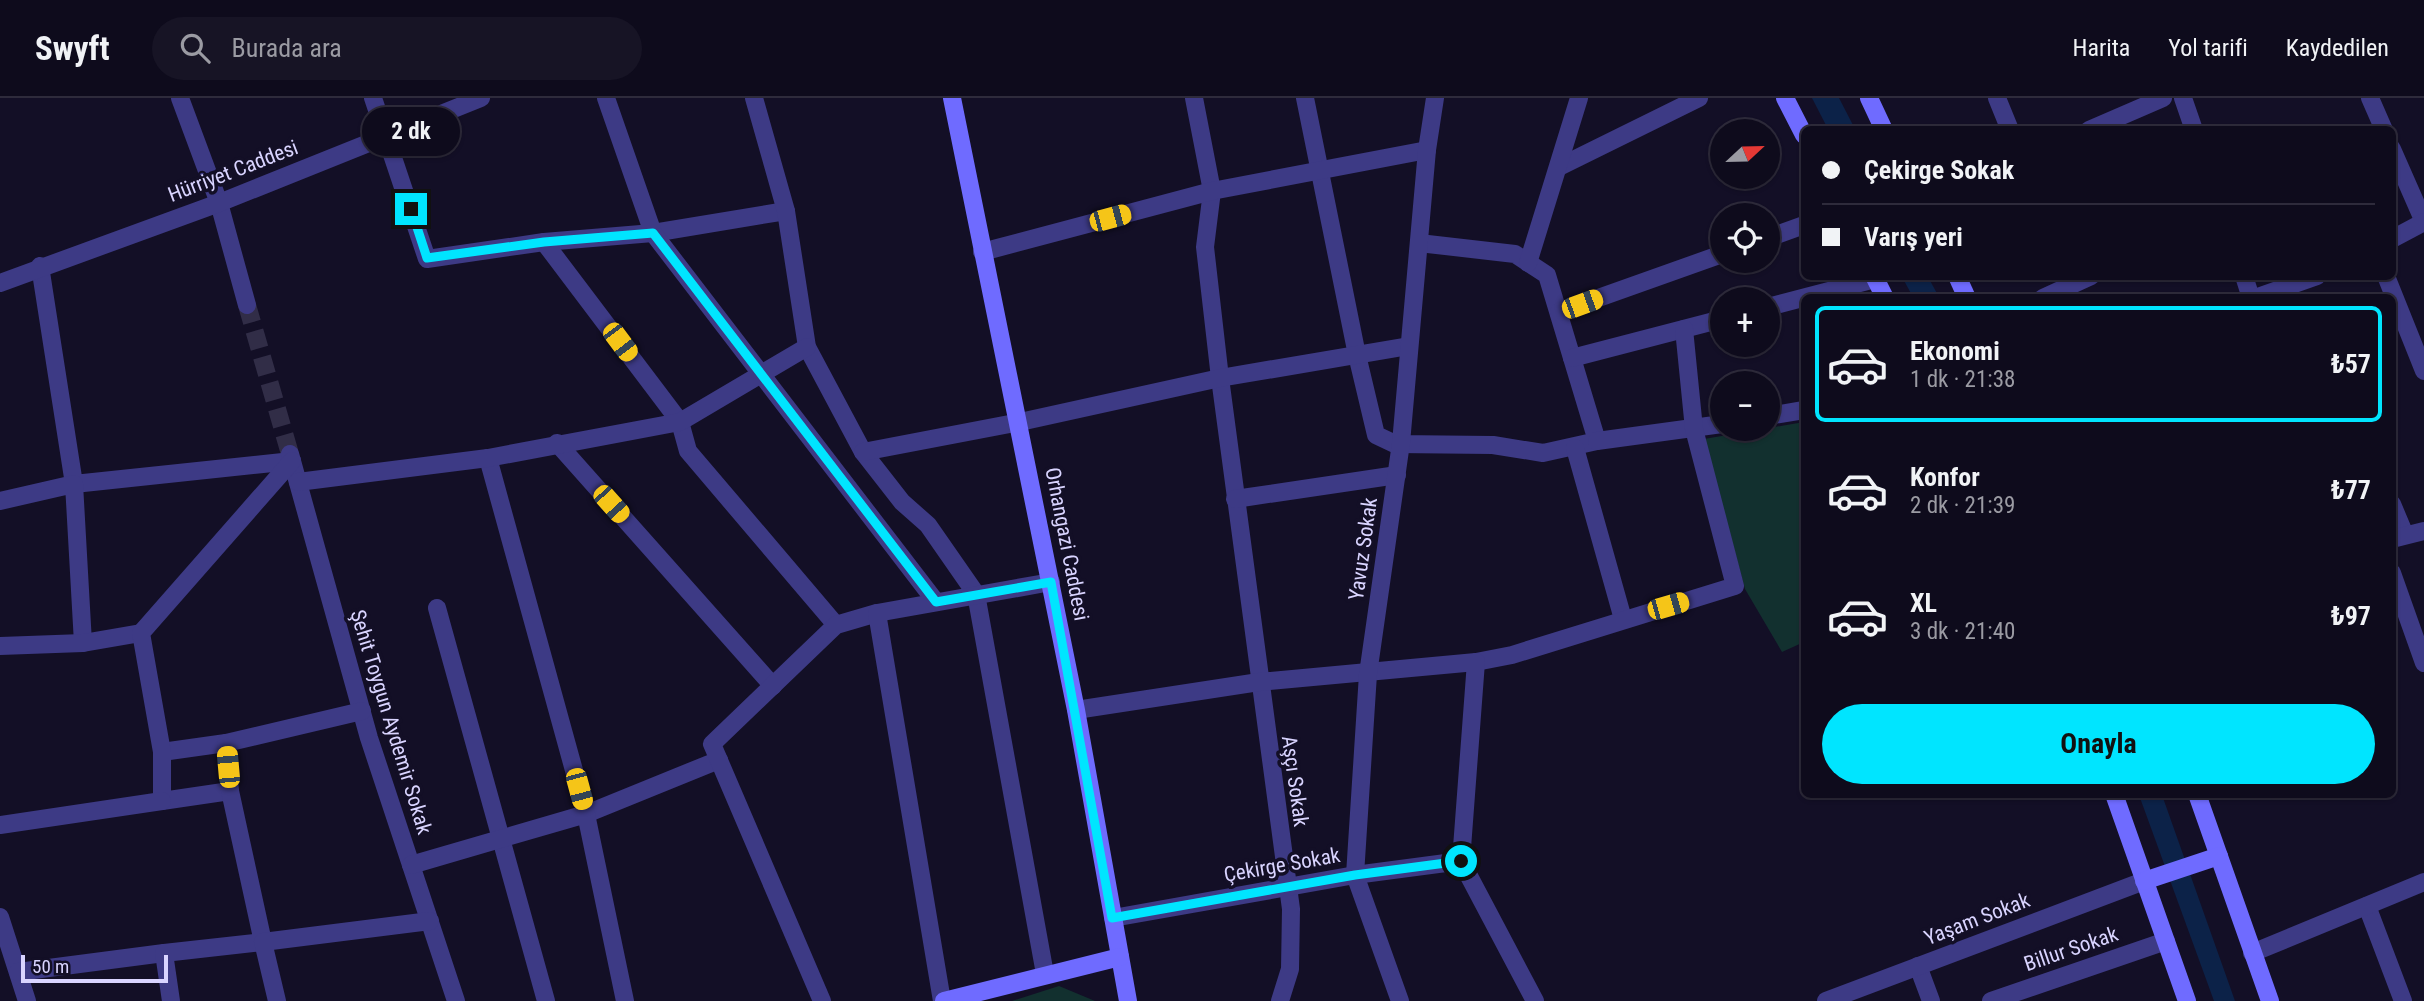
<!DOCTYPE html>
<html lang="tr">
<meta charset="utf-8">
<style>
body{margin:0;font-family:"Roboto Condensed",sans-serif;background:#171425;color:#f1f3f6;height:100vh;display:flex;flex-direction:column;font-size:26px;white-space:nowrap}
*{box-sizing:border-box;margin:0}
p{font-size:23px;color:#9b9ba3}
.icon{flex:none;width:38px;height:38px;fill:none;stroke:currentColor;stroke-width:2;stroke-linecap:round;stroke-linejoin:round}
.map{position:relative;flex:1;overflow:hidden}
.sheet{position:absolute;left:1801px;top:196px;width:595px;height:504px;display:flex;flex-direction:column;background:#0e0b1c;border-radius:10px;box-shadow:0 2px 5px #0004,0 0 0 2px #2e2b3b}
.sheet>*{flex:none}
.guide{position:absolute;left:1801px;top:28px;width:595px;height:154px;border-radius:10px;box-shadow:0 2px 5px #0004,0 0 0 2px #2e2b3b;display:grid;align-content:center;height:154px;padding:0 21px;background:#0e0b1c}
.needle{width:46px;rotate:68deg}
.controls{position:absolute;left:1710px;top:21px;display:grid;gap:14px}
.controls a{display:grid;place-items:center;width:70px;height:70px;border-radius:50%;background:#0e0b1c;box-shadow:0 2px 5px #0004,0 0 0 2px #2e2b3b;font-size:35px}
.scale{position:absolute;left:21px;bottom:18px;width:147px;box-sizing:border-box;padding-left:7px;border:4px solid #d9d4ff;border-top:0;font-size:19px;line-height:24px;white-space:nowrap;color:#d9d4ff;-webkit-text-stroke:5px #130f26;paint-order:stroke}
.end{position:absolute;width:32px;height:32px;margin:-16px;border:9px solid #00e5ff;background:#111;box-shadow:0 0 0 4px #111}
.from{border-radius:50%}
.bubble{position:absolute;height:49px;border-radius:24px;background:#0e0b1c;box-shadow:0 2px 5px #0004,0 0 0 2px #2e2b3b;font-size:23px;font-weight:700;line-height:49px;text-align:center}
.car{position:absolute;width:21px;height:42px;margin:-21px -10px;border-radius:9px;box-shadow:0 0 5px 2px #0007;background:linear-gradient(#f5c518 24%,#345 0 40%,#f5c518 0 76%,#345 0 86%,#f5c518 0)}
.guide b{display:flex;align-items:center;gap:24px;height:66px;font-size:26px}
.guide b+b{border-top:2px solid #2e2b3b}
.guide i{width:18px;height:18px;background:#f1f3f6}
ul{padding:12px 0 0;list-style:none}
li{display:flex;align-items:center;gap:21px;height:116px;margin:0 14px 10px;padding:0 7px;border:4px solid transparent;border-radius:10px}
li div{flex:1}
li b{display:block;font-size:26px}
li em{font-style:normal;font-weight:700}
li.current{border-color:#00e5ff}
li>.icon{width:63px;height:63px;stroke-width:1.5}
.action{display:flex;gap:14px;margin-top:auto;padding:14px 21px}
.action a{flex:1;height:80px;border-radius:42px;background:#00e5ff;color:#111;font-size:28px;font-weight:700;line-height:80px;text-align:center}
header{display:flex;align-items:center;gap:42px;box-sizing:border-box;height:98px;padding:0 35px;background:#0e0b1c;border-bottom:2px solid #2e2b3b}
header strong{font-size:33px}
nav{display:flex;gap:38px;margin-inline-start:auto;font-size:24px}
.search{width:490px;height:63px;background:#171425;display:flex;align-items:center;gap:18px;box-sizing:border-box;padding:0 24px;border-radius:38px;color:#9b9ba3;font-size:26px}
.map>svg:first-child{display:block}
.green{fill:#12302f}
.water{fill:#0c2248}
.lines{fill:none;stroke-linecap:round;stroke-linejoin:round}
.street-tunnel{stroke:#312d47;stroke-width:18;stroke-dasharray:18 9;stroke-linecap:butt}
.street{stroke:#3d3a85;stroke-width:18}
.secondary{stroke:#6f6bff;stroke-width:18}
.route{stroke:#00e5ff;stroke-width:9}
.labels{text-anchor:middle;stroke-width:7;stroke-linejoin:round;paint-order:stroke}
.street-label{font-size:21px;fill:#d9d4ff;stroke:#130f26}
</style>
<header>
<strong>Swyft</strong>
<div class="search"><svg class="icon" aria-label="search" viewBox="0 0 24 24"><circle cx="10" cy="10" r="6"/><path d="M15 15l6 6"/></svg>Burada ara</div>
<nav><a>Harita</a><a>Yol tarifi</a><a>Kaydedilen</a></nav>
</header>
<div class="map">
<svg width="2424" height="903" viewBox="0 0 2424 903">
<rect width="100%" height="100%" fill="#130f26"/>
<g class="green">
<path d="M1804 324V544L1782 554 1745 491 1704 341Z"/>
<path d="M1059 888 1095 903H1012Z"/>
</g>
<g class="water">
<path d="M1812 0H1839L1855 31H1828Z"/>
<path d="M1902 179H1928L1939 199H1913Z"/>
<path d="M2139 697H2162L2235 903H2214Z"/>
</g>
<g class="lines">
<path class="street-tunnel" d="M247 207 290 356"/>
<g class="street">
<path d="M180 0 219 105 247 207"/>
<path d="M373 0 427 161 544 144 653 135 786 113"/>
<path d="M606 0 653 135 936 504"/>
<path d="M754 0 786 113 807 249 863 354 902 404 928 427 976 496 1045 876"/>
<path d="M1194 0 1212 93 1205 149 1220 280 1291 811 1290 871 1280 903"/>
<path d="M1305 0 1357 257 1376 337 1395 346 1493 347 1543 355 1597 343 1547 177 1515 156 1419 145"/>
<path d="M1997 0 2010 32"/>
<path d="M2183 0 2194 32"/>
<path d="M2370 0 2384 32"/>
<path d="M2089 32 2163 0"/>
<path d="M2392 51 2424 124"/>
<path d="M1559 69 1699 0"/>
<path d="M1768 140 1804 127"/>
<path d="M2392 141 2424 124"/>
<path d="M544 144 680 324 688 353 836 527"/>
<path d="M982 154 1212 93 1427 52"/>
<path d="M1528 165 1579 0"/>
<path d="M40 168 74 386 292 363"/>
<path d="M2244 178 2251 200"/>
<path d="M2386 178 2424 273"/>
<path d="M0 185 219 105 481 0"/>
<path d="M2043 200 2091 178"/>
<path d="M2255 200 2317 178"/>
<path d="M1768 209 1875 181"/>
<path d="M1559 214 1722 156"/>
<path d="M1572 260 1722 221"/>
<path d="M1768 318 1804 312"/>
<path d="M1597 343 1722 326"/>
<path d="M557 345 773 588"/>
<path d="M1575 350 1623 521"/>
<path d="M863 354 1020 324 1220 280 1409 248"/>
<path d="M290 356 369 640 456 903"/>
<path d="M488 360 586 716 719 662"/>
<path d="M298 384 488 360 680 324 807 249"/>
<path d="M1235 401 1397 377"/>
<path d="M0 403 74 386 83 545"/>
<path d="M2392 406 2405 437"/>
<path d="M2392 441 2424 433"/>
<path d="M2392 475 2424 565"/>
<path d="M437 510 546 903"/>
<path d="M0 548 83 545 141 535"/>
<path d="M1476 564 1512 557 1735 488 1694 331 1684 231"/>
<path d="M1076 612 1259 584 1476 564 1461 763"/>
<path d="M162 654 226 645"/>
<path d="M230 693 162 703V654L141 535 292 363"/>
<path d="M0 727 162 703"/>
<path d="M1461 763 1535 903"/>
<path d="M411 767 586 716 625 903"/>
<path d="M2367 808 2403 903"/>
<path d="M0 819 27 903"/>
<path d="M1113 820 1355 777 1461 763"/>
<path d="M2252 855 2424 784"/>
<path d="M1918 868 1931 903"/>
<path d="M18 874 164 855"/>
<path d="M171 903 164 855 263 844 230 693 226 645 362 613"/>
<path d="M277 903 263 844 430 823"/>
<path d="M822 903 712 646 836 527 877 515"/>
<path d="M942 903 877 515 1051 484"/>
<path d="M1400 903 1355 777 1368 576 1401 345 1427 52 1435 0"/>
<path d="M1826 903 2144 783"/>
<path d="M1991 903 2166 843"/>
</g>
<g class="secondary">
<path d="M952 0 1076 612 1128 903"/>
<path d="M1785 0 1804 37"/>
<path d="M1869 0 1884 32"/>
<path d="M1874 178 1885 200"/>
<path d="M1957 178 1967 200"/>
<path d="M2114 696 2187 903"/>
<path d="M2197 696 2270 903"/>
<path d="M2144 783 2219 758"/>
<path d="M944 903 1120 859"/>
</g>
</g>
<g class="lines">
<path class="route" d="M411 111 427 160 544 144 653 135 936 504 1051 484 1112 820 1355 777 1461 763"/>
</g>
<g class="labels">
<g class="street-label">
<text transform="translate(233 73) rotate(-21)" y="7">Hürriyet Caddesi</text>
<text transform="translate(1067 446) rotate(79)" y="7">Orhangazi Caddesi</text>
<text transform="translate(1363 451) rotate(-82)" y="7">Yavuz Sokak</text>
<text transform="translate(391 624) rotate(73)" y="7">Şehit Toygun Aydemir Sokak</text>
<text transform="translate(1295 683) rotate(82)" y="7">Aşçı Sokak</text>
<text transform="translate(1282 767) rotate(-10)" y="7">Çekirge Sokak</text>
<text transform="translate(1977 821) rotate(-21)" y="7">Yaşam Sokak</text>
<text transform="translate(2071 851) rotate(-19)" y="7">Billur Sokak</text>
</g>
</g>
</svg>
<div class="controls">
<a><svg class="needle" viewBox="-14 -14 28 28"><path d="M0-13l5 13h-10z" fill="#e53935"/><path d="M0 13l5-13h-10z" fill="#9b9ba3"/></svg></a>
<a><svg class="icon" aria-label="locate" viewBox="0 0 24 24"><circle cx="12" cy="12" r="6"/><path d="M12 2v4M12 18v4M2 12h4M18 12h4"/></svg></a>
<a>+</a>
<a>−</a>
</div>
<div class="scale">50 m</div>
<i class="end from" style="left:1461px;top:763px"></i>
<i class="end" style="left:411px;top:111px"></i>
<div class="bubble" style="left:362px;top:9px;width:98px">2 dk</div>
<i class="car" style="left:1110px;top:120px;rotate:75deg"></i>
<i class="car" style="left:1582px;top:206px;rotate:70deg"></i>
<i class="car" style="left:620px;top:244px;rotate:143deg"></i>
<i class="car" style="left:611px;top:406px;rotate:138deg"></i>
<i class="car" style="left:1668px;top:508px;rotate:74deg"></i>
<i class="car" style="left:228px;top:669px;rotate:355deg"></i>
<i class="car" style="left:579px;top:691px;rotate:165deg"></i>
<div class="guide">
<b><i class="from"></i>Çekirge Sokak</b>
<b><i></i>Varış yeri</b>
</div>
<section class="sheet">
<ul>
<li class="current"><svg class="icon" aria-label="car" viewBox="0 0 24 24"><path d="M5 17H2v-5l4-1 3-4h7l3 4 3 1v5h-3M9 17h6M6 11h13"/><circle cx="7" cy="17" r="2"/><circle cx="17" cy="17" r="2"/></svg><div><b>Ekonomi</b><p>1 dk · 21:38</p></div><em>₺57</em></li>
<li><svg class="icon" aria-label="car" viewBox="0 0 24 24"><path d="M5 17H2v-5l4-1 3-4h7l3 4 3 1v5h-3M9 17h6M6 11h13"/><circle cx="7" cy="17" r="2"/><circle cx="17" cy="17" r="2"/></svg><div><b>Konfor</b><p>2 dk · 21:39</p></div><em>₺77</em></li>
<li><svg class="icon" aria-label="car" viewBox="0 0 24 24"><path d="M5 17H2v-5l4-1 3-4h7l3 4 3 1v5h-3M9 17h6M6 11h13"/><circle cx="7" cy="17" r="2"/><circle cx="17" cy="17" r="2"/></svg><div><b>XL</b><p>3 dk · 21:40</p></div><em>₺97</em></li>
</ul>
<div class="action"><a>Onayla</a></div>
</section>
</div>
